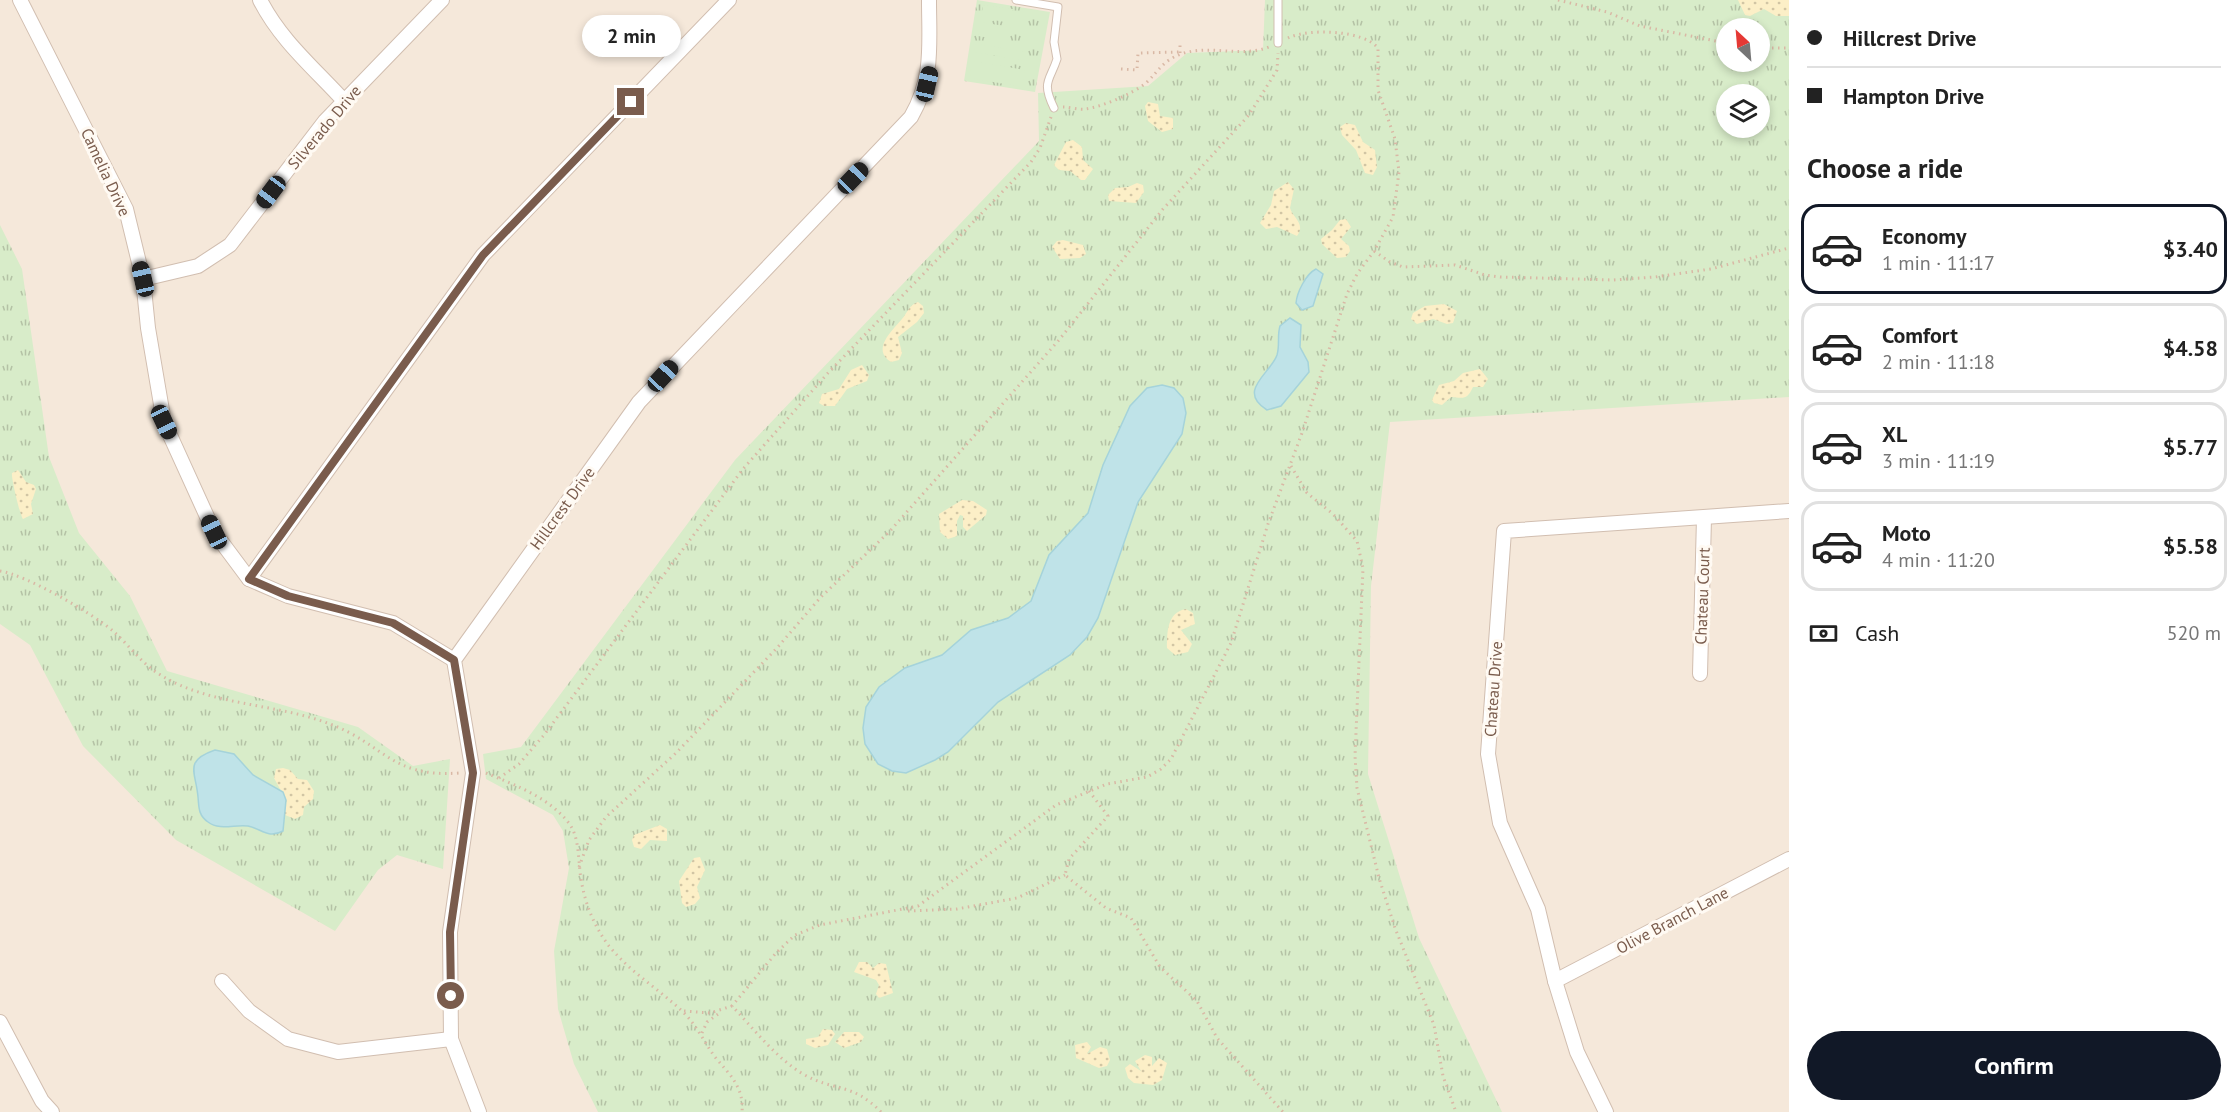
<!DOCTYPE html>
<meta charset="utf-8">
<style>
body{margin:0;font-family:"PT Sans",sans-serif;background:#f6f6f6;color:#222;height:100vh;display:flex;flex-direction:column;font-size:22px;white-space:nowrap}
*{box-sizing:border-box;margin:0}
p{font-size:20px;color:#767676}
.icon{flex:none;width:33px;height:33px;fill:none;stroke:currentColor;stroke-width:2;stroke-linecap:round;stroke-linejoin:round}
.map{position:relative;flex:1;overflow:hidden}
.details{display:flex;flex-direction:column;background:#fff;width:450px}
.details>*{flex:none}
.banner{display:grid;align-content:center;height:132px;padding:0 18px;background:#fff}
.needle{width:39px;rotate:334deg}
.controls{position:absolute;left:1716px;top:18px;display:grid;gap:12px}
.controls a{display:grid;place-items:center;width:54px;height:54px;border-radius:50%;background:#fff;box-shadow:0 3px 9px #0003;font-size:30px}
.end{position:absolute;width:27px;height:27px;margin:-14px;border:8px solid #7a5c4d;background:#fff;box-shadow:0 0 0 3px #fff}
.from{border-radius:50%}
.bubble{position:absolute;height:42px;border-radius:21px;background:#fff;box-shadow:0 3px 9px #0003;font-size:20px;font-weight:700;line-height:42px;text-align:center}
.car{position:absolute;width:18px;height:36px;margin:-18px -9px;border-radius:8px;box-shadow:0 0 4px 2px #0007;background:linear-gradient(#222 24%,#8ab4d8 0 40%,#222 0 76%,#8ab4d8 0 86%,#222 0)}
.banner b{display:flex;align-items:center;gap:21px;height:57px;font-size:22px}
.banner b+b{border-top:2px solid #e0e0e0}
.banner i{width:15px;height:15px;background:#222}
ul{padding:0;list-style:none}
li{display:flex;align-items:center;gap:18px;height:90px;margin:0 12px 9px;padding:0 6px;border:3px solid #e0e0e0;border-radius:18px}
li div{flex:1}
li b{display:block;font-size:22px}
li em{font-style:normal;font-weight:700}
li.current{border-color:#111827}
li>.icon{width:54px;height:54px;stroke-width:1.5}
h2{padding:0 18px;font-size:27px;line-height:72px}
.pay{display:flex;align-items:center;gap:15px;height:66px;padding:0 18px;font-size:22px}
.pay p{margin-inline-start:auto}
.primary-button{display:flex;gap:12px;margin-top:auto;padding:12px 18px}
.primary-button a{flex:1;height:69px;border-radius:36px;background:#111827;color:#fff;font-size:24px;font-weight:700;line-height:69px;text-align:center}
main{display:flex;flex:1;min-height:0}
.map>svg:first-child{display:block}
.residential{fill:#f5e8da;fill-rule:evenodd}
.grass{fill:url(#grass-tufts);fill-rule:evenodd}
.sand{fill:url(#sand-dots)}
.pitch{fill:#d8ecc9}
.water{fill:#bfe3e8;stroke:#a5d3da;stroke-width:1.5}
.lines{fill:none;stroke-linecap:round;stroke-linejoin:round}
.service-casing{stroke:#d1beb0;stroke-width:9}
.minor-casing{stroke:#d1beb0;stroke-width:16}
.path{stroke:#d9b8a5;stroke-width:3;stroke-dasharray:1.5 4.5;stroke-linecap:butt}
.service{stroke:#fff;stroke-width:7}
.minor{stroke:#fff;stroke-width:14}
.route{stroke:#7a5c4d;stroke-width:8}
.labels{text-anchor:middle;stroke-width:6;stroke-linejoin:round;paint-order:stroke}
.street-label{font-size:16px;fill:#7a5c4d;stroke:#fffaf3}
</style>
<main>
<div class="map">
<svg width="1789" height="1112" viewBox="0 0 1789 1112">
<defs>
<pattern id="grass-tufts" width="24" height="20" patternUnits="userSpaceOnUse" patternTransform="scale(1.5)"><rect width="24" height="20" fill="#d8ecc9"/><path d="M3 7l-1-3M5 7V3M7 7l1-3M15 17l-1-3M17 17v-4M19 17l1-3" fill="none" stroke="#b4c2a5"/></pattern>
<pattern id="sand-dots" width="8" height="8" patternUnits="userSpaceOnUse" patternTransform="scale(1.5)"><rect width="8" height="8" fill="#fcefc7"/><path d="M2 2h.1M6 6h.1" fill="none" stroke="#d1c5a4" stroke-width="1.8" stroke-linecap="round"/></pattern>
</defs>
<rect width="100%" height="100%" fill="#fdf6ec"/>
<path class="residential" d="M0 0H1789V1112H0ZM1726 28H1760V62H1726ZM1726 94H1760V128H1726Z"/>
<g class="grass">
<path d="M977 0 1050 12 1035 92 964 81Z"/>
<path d="M1265 0H1789V397L1390 422 1371 586 1368 774 1419 938 1502 1112H598L574 1064 558 1009 554 951 569 868 563 831 553 815 486 779 483 754 521 747 735 460 1039 141 1038 93 1148 86 1187 53 1263 50ZM1726 28H1760V62H1726ZM1726 94H1760V128H1726Z"/>
<path d="M0 225 22 269 49 457 79 533 130 596 167 671 358 727 413 766 450 759 443 869 397 855 378 870 335 931 176 840 83 746 30 645 0 624Z"/>
</g>
<g class="sand">
<path d="M1738 0H1789V16H1776L1764 9 1750 16 1745 15Z"/>
<path d="M1148 102 1158 104 1160 116 1173 118V129L1162 132 1148 121 1145 106Z"/>
<path d="M1346 123 1355 125 1363 142 1375 150 1377 167 1373 175 1365 173 1356 150 1342 135 1340 127Z"/>
<path d="M1073 140 1082 147 1083 160 1093 169 1085 180H1081L1070 171 1059 170 1054 165 1066 142Z"/>
<path d="M1288 182 1294 189 1290 208C1293 218 1306 224 1297 236L1277 227 1266 229 1260 223 1271 205 1274 191Z"/>
<path d="M1137 183 1143 185 1144 192 1136 203 1109 201 1108 195 1115 188 1128 187Z"/>
<path d="M1346 219 1351 227 1341 239 1349 246 1350 251 1346 257 1337 258 1322 244 1321 239 1332 230 1340 220Z"/>
<path d="M1063 240 1083 245 1086 254 1080 258 1060 259 1052 247 1057 241Z"/>
<path d="M918 302 923 306 924 313 917 322 898 337 902 353 899 360 891 362C871 349 892 331 902 319 908 312 909 305 918 302Z"/>
<path d="M1444 304 1457 311 1453 323 1447 324 1433 319 1417 324 1411 319 1413 313 1425 306Z"/>
<path d="M862 365 869 375 867 381 847 389 835 406H824L819 403 822 394 839 389 851 370Z"/>
<path d="M1480 369 1488 379 1483 387H1473C1467 400 1464 398 1451 397L1442 405 1434 403 1432 400 1439 385 1454 381 1463 373Z"/>
<path d="M18 470 26 482 34 485 36 489 31 504 33 514 23 519C20 515 11 478 12 473Z"/>
<path d="M962 500 973 501 987 510 986 515 967 531 963 527V516L960 515 957 521V536L948 539 940 532 939 514Z"/>
<path d="M1186 609 1193 613 1195 624 1181 630 1192 644 1188 652 1175 655 1167 648C1167 633 1167 612 1186 609Z"/>
<path d="M283 768 290 770 298 779 307 780 314 791 313 799 304 807 303 815 295 819 285 815 286 800 274 778 276 769Z"/>
<path d="M660 825 667 829V841L650 840 641 849 634 847 632 840 634 835Z"/>
<path d="M700 857 705 870 697 887 700 898 695 904 686 907 682 903 679 881 694 858Z"/>
<path d="M859 962H867L873 968 879 963 886 964 893 993 879 998 876 994 879 985 876 980 854 972Z"/>
<path d="M823 1029 832 1030 835 1034 828 1045 815 1048 806 1044V1039L818 1037Z"/>
<path d="M844 1032H859L864 1037 861 1042 844 1048 835 1042Z"/>
<path d="M1087 1042 1091 1047 1087 1054 1100 1047 1107 1049 1110 1060 1107 1066 1099 1068 1076 1058 1075 1045Z"/>
<path d="M1145 1055 1152 1057V1066L1159 1058 1167 1063 1162 1080 1153 1085 1134 1083 1128 1078 1125 1068 1130 1064 1141 1071 1135 1061Z"/>
</g>
<g class="pitch">
<path d="M983 5 1013 9 1011 23 981 18Z"/>
<path d="M980 22 1011 27 1008 41 978 36Z"/>
<path d="M975 44 1028 52 1027 61 974 52Z"/>
<path d="M972 61 1025 70 1022 87 970 78Z"/>
</g>
<g class="water">
<path d="M1316 269 1323 274 1313 306 1302 310 1296 303C1297 292 1306 274 1316 269Z"/>
<path d="M1290 318 1301 325 1300 347 1308 362 1309 372 1281 406 1267 410C1236 391 1271 373 1277 355 1280 345 1277 335 1280 326Z"/>
<path d="M1162 385 1174 388 1183 398 1186 413 1182 434 1138 502 1098 618 1087 637 1070 655 998 702 948 752 935 760 906 773 892 771 878 764 865 744 863 728 866 707 879 687 905 668 942 655 971 630 1008 618 1031 601 1049 555 1088 513 1103 465 1130 406 1147 388Z"/>
<path d="M215 750 234 754 253 775 283 792 286 800 283 831C268 839 262 829 248 826 235 824 220 831 208 822 198 815 199 807 198 797 196 772 183 761 215 750Z"/>
</g>
<g class="lines">
<defs>
<g id="service">
<path d="M1016 0 1058 7 1054 42 1057 59C1050 81 1041 81 1054 108"/>
<path d="M1278 0V43"/>
</g>
<g id="minor">
<path d="M20 0 126 209 143 279 148 328 164 422 214 532 249 579 288 596 393 623 454 660"/>
<path d="M260 0C281 41 314 68 344 101"/>
<path d="M143 279 198 266 230 245 325 121 442 0"/>
<path d="M249 579 483 255 729 0"/>
<path d="M1700 674 1704 518"/>
<path d="M222 981 249 1011 288 1039 338 1052 451 1039"/>
<path d="M1555 981 1789 859"/>
<path d="M0 1022 42 1101 52 1112"/>
<path d="M479 1112 451 1039 450 932 473 773 454 660 639 402 911 117C934 77 929 44 929 0"/>
<path d="M1606 1112 1577 1052 1555 981 1538 909 1500 823 1488 754 1504 531 1789 511"/>
</g>
</defs>
<use href="#service" class="service-casing"/>
<use href="#minor" class="minor-casing"/>
<g class="path">
<path d="M1558 0 1607 12 1640 26 1726 43"/>
<path d="M1288 38C1309 28 1363 30 1378 48V90L1395 139 1399 172 1393 217 1374 251 1390 262 1403 267 1455 265 1485 275 1500 277 1613 280 1655 277 1711 269 1789 248"/>
<path d="M1760 48H1789"/>
<path d="M1180 53V41"/>
<path d="M1121 69 1137 70 1138 53 1180 52"/>
<path d="M1063 107C1070 107 1079 110 1086 109 1104 106 1132 94 1146 83 1159 71 1162 61 1181 54 1209 44 1241 58 1269 47"/>
<path d="M1291 466 1307 493 1333 514 1357 541 1363 568 1355 756 1357 788 1379 878 1395 928 1434 1025 1443 1076 1456 1112"/>
<path d="M0 571C26 575 92 613 113 631 128 644 141 663 159 674 209 706 276 703 330 724 384 744 391 778 459 773"/>
<path d="M486 773C515 785 548 797 568 822 580 836 578 862 581 879 585 904 594 926 609 946 632 974 658 988 684 1013 697 1026 704 1042 715 1057 730 1075 744 1087 742 1112"/>
<path d="M499 778 519 764 544 735 743 469 828 373 1031 162 1040 148 1051 117"/>
<path d="M1089 791 1108 816 1069 859 1065 875 1106 908 1131 918 1160 967 1197 1001 1217 1038 1283 1112"/>
<path d="M579 867 589 840 606 817 676 753 777 648 820 598 890 531 1059 340 1163 209 1249 115 1277 70 1278 53"/>
<path d="M908 911 957 909 1017 898 1065 875"/>
<path d="M684 1011 710 1013 732 1006"/>
<path d="M702 1033 707 1022 721 1012"/>
<path d="M881 1112C852 1082 834 1092 803 1074 776 1058 753 1028 732 1006L776 953 795 935 820 925 918 906 1056 805 1107 784 1147 777 1161 769 1171 759 1231 643 1268 524 1302 433 1347 294 1357 274 1374 251"/>
</g>
<use href="#service" class="service"/>
<use href="#minor" class="minor"/>
</g>
<g class="lines">
<path class="route" d="M451 996 450 932 473 773 454 660 393 623 288 596 249 579 483 255 631 102"/>
</g>
<g class="labels">
<g class="street-label">
<text transform="translate(324 127) rotate(-50)" y="6">Silverado Drive</text>
<text transform="translate(106 172) rotate(65)" y="6">Camelia Drive</text>
<text transform="translate(562 508) rotate(-54)" y="6">Hillcrest Drive</text>
<text transform="translate(1702 596) rotate(-88)" y="6">Chateau Court</text>
<text transform="translate(1493 689) rotate(-86)" y="6">Chateau Drive</text>
<text transform="translate(1672 920) rotate(-28)" y="6">Olive Branch Lane</text>
</g>
</g>
</svg>
<div class="controls">
<a><svg class="needle" viewBox="-14 -14 28 28"><path d="M0-13l5 13h-10z" fill="#e53935"/><path d="M0 13l5-13h-10z" fill="#767676"/></svg></a>
<a><svg class="icon" aria-label="layers" viewBox="0 0 24 24"><path d="M12 4l9 5-9 5-9-5zM3 14l9 5 9-5"/></svg></a>
</div>
<i class="end from" style="left:451px;top:996px"></i>
<i class="end" style="left:631px;top:102px"></i>
<div class="bubble" style="left:582px;top:15px;width:99px">2 min</div>
<i class="car" style="left:927px;top:84px;rotate:13deg"></i>
<i class="car" style="left:853px;top:178px;rotate:44deg"></i>
<i class="car" style="left:271px;top:192px;rotate:217deg"></i>
<i class="car" style="left:143px;top:279px;rotate:347deg"></i>
<i class="car" style="left:663px;top:376px;rotate:43deg"></i>
<i class="car" style="left:164px;top:422px;rotate:155deg"></i>
<i class="car" style="left:214px;top:532px;rotate:335deg"></i>
</div>
<section class="details">
<div class="banner">
<b><i class="from"></i>Hillcrest Drive</b>
<b><i></i>Hampton Drive</b>
</div>
<h2>Choose a ride</h2>
<ul>
<li class="current"><svg class="icon" aria-label="car" viewBox="0 0 24 24"><path d="M5 17H2v-5l4-1 3-4h7l3 4 3 1v5h-3M9 17h6M6 11h13"/><circle cx="7" cy="17" r="2"/><circle cx="17" cy="17" r="2"/></svg><div><b>Economy</b><p>1 min · 11:17</p></div><em>$3.40</em></li>
<li><svg class="icon" aria-label="car" viewBox="0 0 24 24"><path d="M5 17H2v-5l4-1 3-4h7l3 4 3 1v5h-3M9 17h6M6 11h13"/><circle cx="7" cy="17" r="2"/><circle cx="17" cy="17" r="2"/></svg><div><b>Comfort</b><p>2 min · 11:18</p></div><em>$4.58</em></li>
<li><svg class="icon" aria-label="car" viewBox="0 0 24 24"><path d="M5 17H2v-5l4-1 3-4h7l3 4 3 1v5h-3M9 17h6M6 11h13"/><circle cx="7" cy="17" r="2"/><circle cx="17" cy="17" r="2"/></svg><div><b>XL</b><p>3 min · 11:19</p></div><em>$5.77</em></li>
<li><svg class="icon" aria-label="car" viewBox="0 0 24 24"><path d="M5 17H2v-5l4-1 3-4h7l3 4 3 1v5h-3M9 17h6M6 11h13"/><circle cx="7" cy="17" r="2"/><circle cx="17" cy="17" r="2"/></svg><div><b>Moto</b><p>4 min · 11:20</p></div><em>$5.58</em></li>
</ul>
<div class="pay"><svg class="icon" aria-label="cash" viewBox="0 0 24 24"><path d="M3 7h18v10H3z"/><circle cx="12" cy="12" r="2"/></svg>Cash<p>520 m</p></div>
<div class="primary-button"><a>Confirm</a></div>
</section>
</main>
